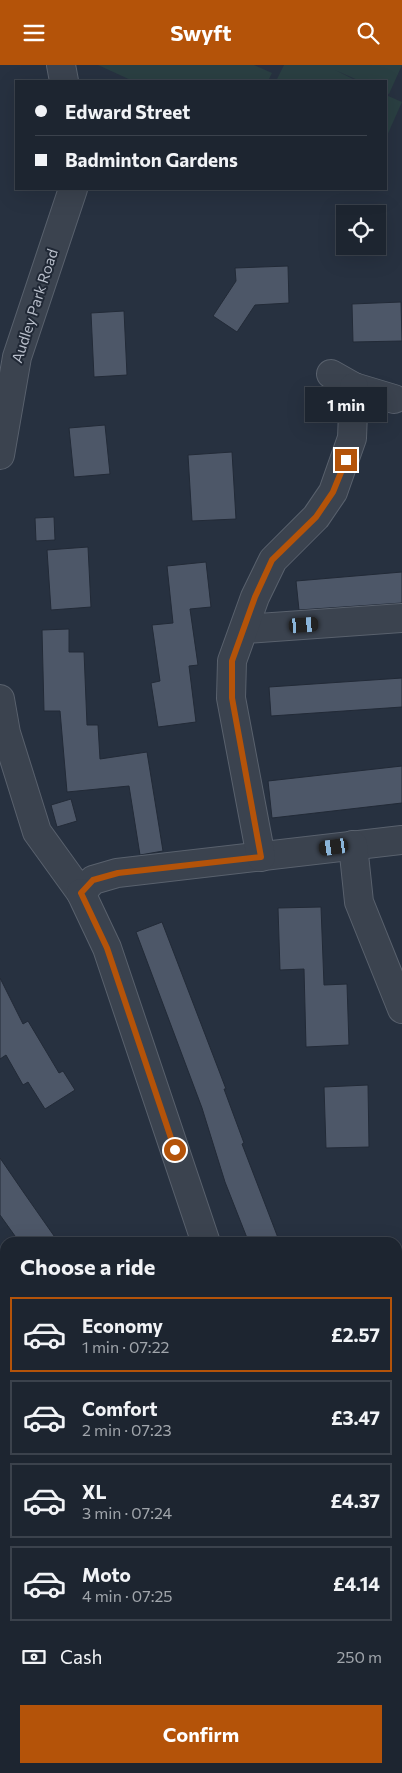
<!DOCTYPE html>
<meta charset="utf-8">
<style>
body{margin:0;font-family:Commissioner,sans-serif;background:#252d38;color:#f1f3f6;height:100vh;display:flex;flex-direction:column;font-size:19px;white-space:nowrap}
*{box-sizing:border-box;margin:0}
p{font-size:16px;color:#a0a5ab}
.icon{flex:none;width:28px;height:28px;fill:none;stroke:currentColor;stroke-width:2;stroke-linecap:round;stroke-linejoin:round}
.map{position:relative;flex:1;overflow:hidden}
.sheet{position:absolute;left:0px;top:1172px;width:402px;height:536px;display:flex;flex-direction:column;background:#1d2530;border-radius:15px 15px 0 0;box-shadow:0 5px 20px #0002,0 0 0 1px #3b424c}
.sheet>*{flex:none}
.banner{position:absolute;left:15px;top:15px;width:372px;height:110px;border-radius:0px;box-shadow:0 5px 20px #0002,0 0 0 1px #3b424c;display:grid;align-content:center;height:110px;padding:0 20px;background:#1d2530}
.buttons{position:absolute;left:336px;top:140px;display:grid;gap:10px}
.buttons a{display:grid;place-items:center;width:50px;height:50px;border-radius:0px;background:#1d2530;box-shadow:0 5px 20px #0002,0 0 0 1px #3b424c;font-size:25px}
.end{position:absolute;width:22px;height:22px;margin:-11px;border:6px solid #b45309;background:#fff;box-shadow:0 0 0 2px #fff}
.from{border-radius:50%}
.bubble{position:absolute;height:35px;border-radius:0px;background:#1d2530;box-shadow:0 5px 20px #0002,0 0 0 1px #3b424c;font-size:16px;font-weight:700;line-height:35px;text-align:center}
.car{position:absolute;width:15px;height:30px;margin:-15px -8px;border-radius:6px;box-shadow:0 0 4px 1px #0007;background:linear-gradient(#222 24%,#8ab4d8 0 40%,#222 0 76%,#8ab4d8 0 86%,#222 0)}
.banner b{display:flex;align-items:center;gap:18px;height:48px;font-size:19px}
.banner b+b{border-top:1px solid #3b424c}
.banner i{width:12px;height:12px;background:#f1f3f6}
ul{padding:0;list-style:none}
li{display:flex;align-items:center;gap:15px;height:75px;margin:0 10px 8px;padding:0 10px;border:2px solid #3b424c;border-radius:0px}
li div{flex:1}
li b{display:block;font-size:19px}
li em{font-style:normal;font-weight:700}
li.selected{border-color:#b45309}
li>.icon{width:45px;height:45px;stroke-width:1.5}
h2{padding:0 20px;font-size:22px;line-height:60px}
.pay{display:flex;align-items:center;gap:12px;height:55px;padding:0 20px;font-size:19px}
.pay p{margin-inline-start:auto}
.button{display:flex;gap:10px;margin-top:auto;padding:10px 20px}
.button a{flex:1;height:58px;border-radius:0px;background:#b45309;color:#fff;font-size:20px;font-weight:700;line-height:58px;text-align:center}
header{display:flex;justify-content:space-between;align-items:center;height:65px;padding:0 20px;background:#b45309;color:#fff;font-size:22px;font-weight:700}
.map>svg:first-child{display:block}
.green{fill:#2a3f42}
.building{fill:#4d5768;stroke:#222a37}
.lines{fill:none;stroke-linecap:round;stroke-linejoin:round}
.minor-casing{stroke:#59616d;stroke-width:30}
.minor{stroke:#3b434f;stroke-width:28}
.route{stroke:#b45309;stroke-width:6}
.labels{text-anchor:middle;stroke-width:4;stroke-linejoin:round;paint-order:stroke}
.street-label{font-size:15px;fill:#b8beca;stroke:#202835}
</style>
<header><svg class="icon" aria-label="menu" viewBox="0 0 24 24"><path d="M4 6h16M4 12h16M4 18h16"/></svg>Swyft<svg class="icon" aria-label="search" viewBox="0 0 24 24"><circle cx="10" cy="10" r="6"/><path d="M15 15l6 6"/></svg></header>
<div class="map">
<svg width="402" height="1708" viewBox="0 0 402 1708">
<rect width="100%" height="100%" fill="#273140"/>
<g class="green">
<path d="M98 0H254L272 8 268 16H133Z"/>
<path d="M284 0H402L389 29 386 28V16H360L335 5 357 16H276Z"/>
<path d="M386 30 402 37 386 73Z"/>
<path d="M0 1385 5 1395V1704H75L73 1708H0Z"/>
<path d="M402 1494V1675L398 1661V1496Z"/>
</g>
<g class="building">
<path d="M288 201 289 238 255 240 237 267 213 251 236 216 235 203Z"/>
<path d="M401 237 402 276 353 277 352 239Z"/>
<path d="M124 246 127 310 94 312 91 248Z"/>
<path d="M105 360 110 409 74 412 69 363Z"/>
<path d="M232 387 236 454 192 456 188 390Z"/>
<path d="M54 452 55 475 36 476 35 453Z"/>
<path d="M88 482 91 542 51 545 47 485Z"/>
<path d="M206 497 211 542 190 544 198 600 189 601 196 657 158 662 151 618 160 616 152 560 173 558 167 501Z"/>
<path d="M402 507V538L299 545 296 516Z"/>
<path d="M69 564V587H84L87 660H98L100 694 147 687 163 786 140 790 129 721 67 727 60 646H44L42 565Z"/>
<path d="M402 613V642L271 651 269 622Z"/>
<path d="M402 701V738L272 753 268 716Z"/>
<path d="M71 734 77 756 57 762 51 740Z"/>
<path d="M321 842 324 920 347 919 349 980 306 982 304 904 280 905 278 843Z"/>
<path d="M162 857 226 1024H224L244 1078 242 1079 280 1178H249L225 1117 202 1043 136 867Z"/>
<path d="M0 913 23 959 28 956 59 1008 63 1006 75 1025 45 1044 28 1017 23 1020 6 990 0 994Z"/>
<path d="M368 1020 369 1082 326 1083 324 1022Z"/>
<path d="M0 1093 24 1128 59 1178H20L0 1150Z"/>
</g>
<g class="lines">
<defs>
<g id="minor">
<path d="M61 0 64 16"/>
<path d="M331 309 354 322 394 334"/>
<path d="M0 390 17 292 73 124"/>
<path d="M245 564 402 553"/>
<path d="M0 634 6 668 37 767 81 828 93 815 117 808 402 775"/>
<path d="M353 780 359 837 402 944"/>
<path d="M261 792 231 633 232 596 255 532 273 495 316 452 333 427 352 373 354 322"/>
<path d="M81 828 107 883 206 1178"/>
<path d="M0 1205 5 1212"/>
<path d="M182 1704 183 1708"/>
<path d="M389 1704 391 1708"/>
</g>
</defs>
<use href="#minor" class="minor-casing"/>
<use href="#minor" class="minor"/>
</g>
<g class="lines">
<path class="route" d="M175 1085 107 883 81 828 93 815 118 808 261 792 232 633V596L255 532 272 495 316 452 333 427 346 395"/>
</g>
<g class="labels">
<g class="street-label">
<text transform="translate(35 241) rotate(-72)" y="5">Audley Park Road</text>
</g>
</g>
</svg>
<div class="buttons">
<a><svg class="icon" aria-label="locate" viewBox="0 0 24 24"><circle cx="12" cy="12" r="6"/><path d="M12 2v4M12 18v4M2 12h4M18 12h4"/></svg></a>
</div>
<i class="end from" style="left:175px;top:1085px"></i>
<i class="end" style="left:346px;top:395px"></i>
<div class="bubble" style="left:305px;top:322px;width:82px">1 min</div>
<i class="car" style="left:304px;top:560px;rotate:86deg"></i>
<i class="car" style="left:334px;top:782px;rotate:262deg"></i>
<div class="banner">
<b><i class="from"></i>Edward Street</b>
<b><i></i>Badminton Gardens</b>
</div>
<section class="sheet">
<h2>Choose a ride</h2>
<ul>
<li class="selected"><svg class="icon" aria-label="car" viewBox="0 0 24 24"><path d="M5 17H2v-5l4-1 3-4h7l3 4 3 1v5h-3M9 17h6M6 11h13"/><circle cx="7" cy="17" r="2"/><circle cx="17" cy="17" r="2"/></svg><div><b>Economy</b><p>1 min · 07:22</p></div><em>£2.57</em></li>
<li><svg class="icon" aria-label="car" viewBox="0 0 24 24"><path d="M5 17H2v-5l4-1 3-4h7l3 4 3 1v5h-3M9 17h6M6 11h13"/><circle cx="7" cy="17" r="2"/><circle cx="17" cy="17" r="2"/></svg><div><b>Comfort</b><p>2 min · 07:23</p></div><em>£3.47</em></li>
<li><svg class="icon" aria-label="car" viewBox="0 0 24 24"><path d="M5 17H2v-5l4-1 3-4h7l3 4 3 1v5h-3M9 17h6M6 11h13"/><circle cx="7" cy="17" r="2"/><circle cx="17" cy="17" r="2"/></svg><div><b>XL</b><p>3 min · 07:24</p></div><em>£4.37</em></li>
<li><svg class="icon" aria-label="car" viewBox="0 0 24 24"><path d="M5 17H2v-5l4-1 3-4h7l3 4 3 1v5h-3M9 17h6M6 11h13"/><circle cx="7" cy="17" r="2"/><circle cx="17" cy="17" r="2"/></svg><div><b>Moto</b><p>4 min · 07:25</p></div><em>£4.14</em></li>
</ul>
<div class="pay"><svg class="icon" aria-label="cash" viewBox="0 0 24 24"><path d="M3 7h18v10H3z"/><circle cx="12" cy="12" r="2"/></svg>Cash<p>250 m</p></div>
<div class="button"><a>Confirm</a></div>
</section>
</div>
